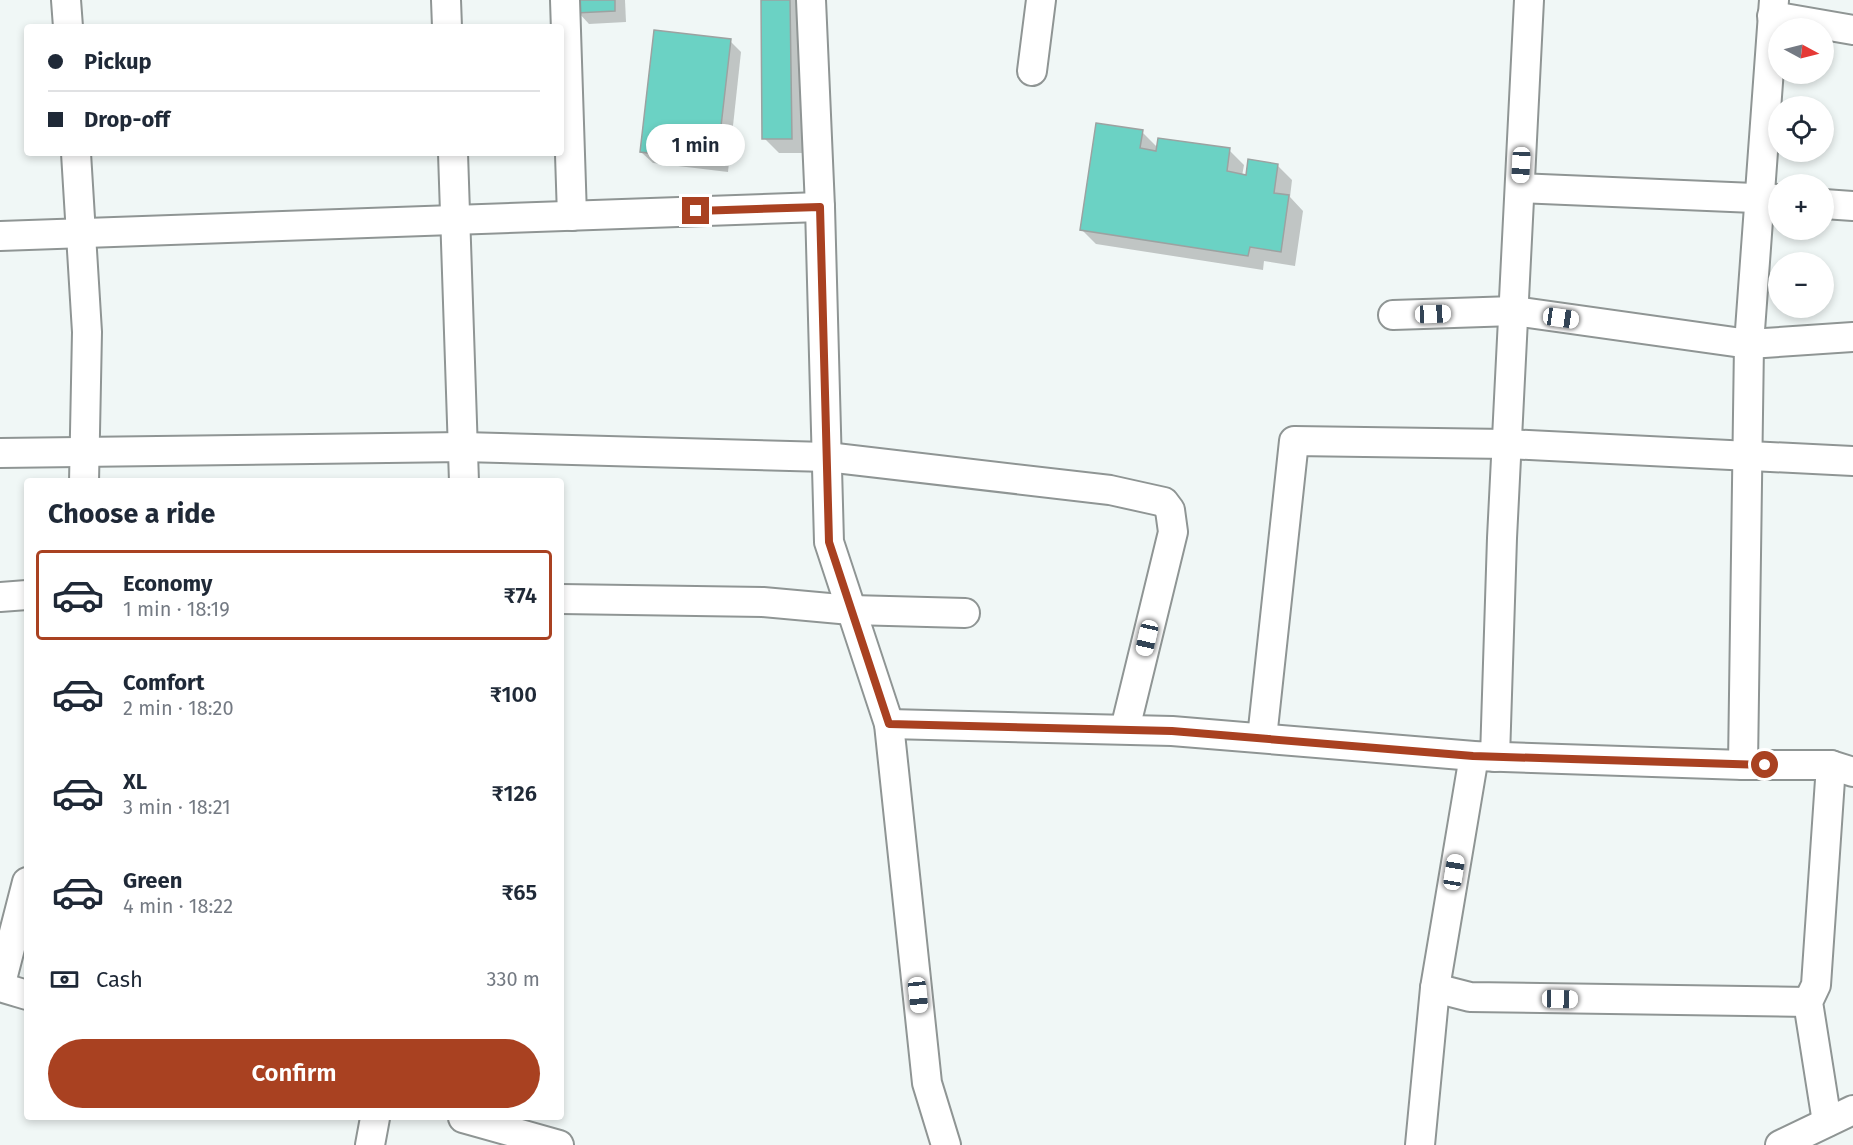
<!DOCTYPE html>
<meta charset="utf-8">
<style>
body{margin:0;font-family:"Fira Sans",sans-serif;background:#f2f2f3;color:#1f2937;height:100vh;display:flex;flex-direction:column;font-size:22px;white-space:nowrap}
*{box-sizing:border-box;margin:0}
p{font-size:20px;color:#747a83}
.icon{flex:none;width:33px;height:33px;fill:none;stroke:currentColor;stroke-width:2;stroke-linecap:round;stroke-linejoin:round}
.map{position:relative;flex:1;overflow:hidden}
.sheet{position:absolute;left:24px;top:478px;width:540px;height:642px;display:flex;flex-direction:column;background:#fff;border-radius:6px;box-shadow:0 3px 9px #0003}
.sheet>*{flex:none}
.banner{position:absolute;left:24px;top:24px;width:540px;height:132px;border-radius:6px;box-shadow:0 3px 9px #0003;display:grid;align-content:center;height:132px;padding:0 24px;background:#fff}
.needle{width:39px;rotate:97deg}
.buttons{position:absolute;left:1768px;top:18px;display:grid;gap:12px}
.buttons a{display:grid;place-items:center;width:66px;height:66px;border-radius:50%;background:#fff;box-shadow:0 3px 9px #0003;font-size:30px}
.end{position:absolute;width:27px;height:27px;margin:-14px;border:8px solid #a94121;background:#fff;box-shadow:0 0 0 3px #fff}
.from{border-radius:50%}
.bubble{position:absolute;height:42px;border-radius:21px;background:#fff;box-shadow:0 3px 9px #0003;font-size:20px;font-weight:600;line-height:42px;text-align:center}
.car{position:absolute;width:18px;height:36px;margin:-18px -9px;border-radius:8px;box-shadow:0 0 4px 2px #0007;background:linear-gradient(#fff 24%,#345 0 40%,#fff 0 76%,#345 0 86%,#fff 0)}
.banner b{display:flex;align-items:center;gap:21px;height:57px;font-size:22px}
.banner b+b{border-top:2px solid #e0e1e3}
.banner i{width:15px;height:15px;background:#1f2937}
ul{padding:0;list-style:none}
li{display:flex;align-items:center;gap:18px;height:90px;margin:0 12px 9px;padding:0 12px;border:3px solid transparent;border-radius:6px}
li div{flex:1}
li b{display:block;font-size:22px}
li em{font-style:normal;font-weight:600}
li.selected{border-color:#a94121}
li>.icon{width:54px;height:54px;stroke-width:1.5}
h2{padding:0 24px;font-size:27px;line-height:72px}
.pay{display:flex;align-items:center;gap:15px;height:66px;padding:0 24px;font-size:22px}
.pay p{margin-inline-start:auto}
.action{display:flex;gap:12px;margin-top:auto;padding:12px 24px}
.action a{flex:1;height:69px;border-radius:36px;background:#a94121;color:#fff;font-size:24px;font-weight:600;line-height:69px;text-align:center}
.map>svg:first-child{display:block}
.shadow{fill:#0003}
.building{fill:#6bd2c4;stroke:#9ca2a1;stroke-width:1.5}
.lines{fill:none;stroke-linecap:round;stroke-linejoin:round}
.street-casing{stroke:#8f9594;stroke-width:32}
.street{stroke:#fff;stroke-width:28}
.route{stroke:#a94121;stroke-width:8}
</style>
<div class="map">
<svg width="1853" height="1145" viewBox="0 0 1853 1145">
<rect width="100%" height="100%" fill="#f0f7f6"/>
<g class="shadow">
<path d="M577 0H625L626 22 589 24 578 12Z"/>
<path d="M763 0H805L806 153H779L764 138Z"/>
<path d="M730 41 741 52 728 172 653 163 641 152Z"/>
<path d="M1142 132 1158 148 1229 150 1244 165 1242 176 1247 177 1277 165 1292 180 1290 197 1303 211 1295 266 1264 261 1263 270 1096 244 1082 230Z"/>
</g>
<g class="building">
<path d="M576 0H615V11L576 13Z"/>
<path d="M761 0H790L792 139H762Z"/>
<path d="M654 30 731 39 717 161 640 152Z"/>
<path d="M1096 123 1143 130 1140 148 1156 151 1158 138 1230 148 1227 171 1246 175 1248 159 1278 164 1274 193 1289 195 1281 252 1250 247 1248 256 1080 230Z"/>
</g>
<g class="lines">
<defs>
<g id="street">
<path d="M66 0 68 27"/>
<path d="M446 0 447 27"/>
<path d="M565 0 572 216"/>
<path d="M811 0 820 207 829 542 889 724 927 1083 946 1145"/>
<path d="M1774 0 1749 344 1743 765H1831L1853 772"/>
<path d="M1772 16 1853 30"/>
<path d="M1032 71 1041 0"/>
<path d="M76 153 87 332 84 482"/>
<path d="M453 153 464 482"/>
<path d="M1520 188 1778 199"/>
<path d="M1824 204 1853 206"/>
<path d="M0 236 820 207"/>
<path d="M1393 315 1514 311 1749 344 1853 337"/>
<path d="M0 453 463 447 827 457 1110 490 1164 502 1170 510 1173 532 1125 729"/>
<path d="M0 597 27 595"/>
<path d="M561 599 763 602 851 610 965 613"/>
<path d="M889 724 1172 731 1474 756 1743 765"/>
<path d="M1262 738 1294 441 1507 444 1853 461"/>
<path d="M1495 757 1502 538 1529 0"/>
<path d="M0 987 27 882"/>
<path d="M0 987 27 995"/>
<path d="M1435 988 1470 997 1808 1002"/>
<path d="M463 1118 559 1145"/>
<path d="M1827 1122 1808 1002 1816 985 1831 765"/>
<path d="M370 1145 375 1118"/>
<path d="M1420 1145 1435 988 1474 756"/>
<path d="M1780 1145 1853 1110"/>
</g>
</defs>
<use href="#street" class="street-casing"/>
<use href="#street" class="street"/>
</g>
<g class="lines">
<path class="route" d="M696 211 820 207 829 542 889 724 1172 731 1473 756 1765 765"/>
</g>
</svg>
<div class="buttons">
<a><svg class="needle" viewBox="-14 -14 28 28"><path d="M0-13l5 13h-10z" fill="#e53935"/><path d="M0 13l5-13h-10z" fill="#747a83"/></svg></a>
<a><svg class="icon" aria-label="locate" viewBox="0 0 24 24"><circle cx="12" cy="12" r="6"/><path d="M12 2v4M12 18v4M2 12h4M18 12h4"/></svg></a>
<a>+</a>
<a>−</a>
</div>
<i class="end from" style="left:1765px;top:765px"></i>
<i class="end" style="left:696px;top:211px"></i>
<div class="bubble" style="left:646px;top:124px;width:99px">1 min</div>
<i class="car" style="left:1521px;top:165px;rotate:183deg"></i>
<i class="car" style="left:1433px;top:314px;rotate:88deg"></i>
<i class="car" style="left:1561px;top:318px;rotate:98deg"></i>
<i class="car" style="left:1147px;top:638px;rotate:193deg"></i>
<i class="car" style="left:1454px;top:872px;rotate:9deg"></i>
<i class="car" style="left:918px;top:995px;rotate:174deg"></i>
<i class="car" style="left:1560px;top:999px;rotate:91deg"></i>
<div class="banner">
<b><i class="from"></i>Pickup</b>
<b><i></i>Drop-off</b>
</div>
<section class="sheet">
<h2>Choose a ride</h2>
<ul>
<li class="selected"><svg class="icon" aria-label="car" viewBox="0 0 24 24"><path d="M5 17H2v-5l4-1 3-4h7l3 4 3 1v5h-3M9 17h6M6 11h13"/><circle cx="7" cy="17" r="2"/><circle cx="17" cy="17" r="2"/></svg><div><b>Economy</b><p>1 min · 18:19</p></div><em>₹74</em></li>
<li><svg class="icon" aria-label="car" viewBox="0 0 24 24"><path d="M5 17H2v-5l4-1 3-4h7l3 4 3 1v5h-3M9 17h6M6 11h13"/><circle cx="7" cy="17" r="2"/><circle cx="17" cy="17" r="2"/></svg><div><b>Comfort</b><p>2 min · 18:20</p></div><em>₹100</em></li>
<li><svg class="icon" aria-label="car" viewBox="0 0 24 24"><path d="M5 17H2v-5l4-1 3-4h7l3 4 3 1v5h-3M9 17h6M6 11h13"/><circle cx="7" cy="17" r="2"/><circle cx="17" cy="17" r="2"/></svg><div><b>XL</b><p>3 min · 18:21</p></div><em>₹126</em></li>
<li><svg class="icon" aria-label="car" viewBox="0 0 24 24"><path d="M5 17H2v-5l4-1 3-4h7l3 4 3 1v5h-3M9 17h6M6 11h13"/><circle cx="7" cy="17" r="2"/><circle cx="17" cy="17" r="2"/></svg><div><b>Green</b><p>4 min · 18:22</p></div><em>₹65</em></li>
</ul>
<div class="pay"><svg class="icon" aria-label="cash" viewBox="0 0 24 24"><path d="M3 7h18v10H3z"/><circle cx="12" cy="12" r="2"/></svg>Cash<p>330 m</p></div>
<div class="action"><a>Confirm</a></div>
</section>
</div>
